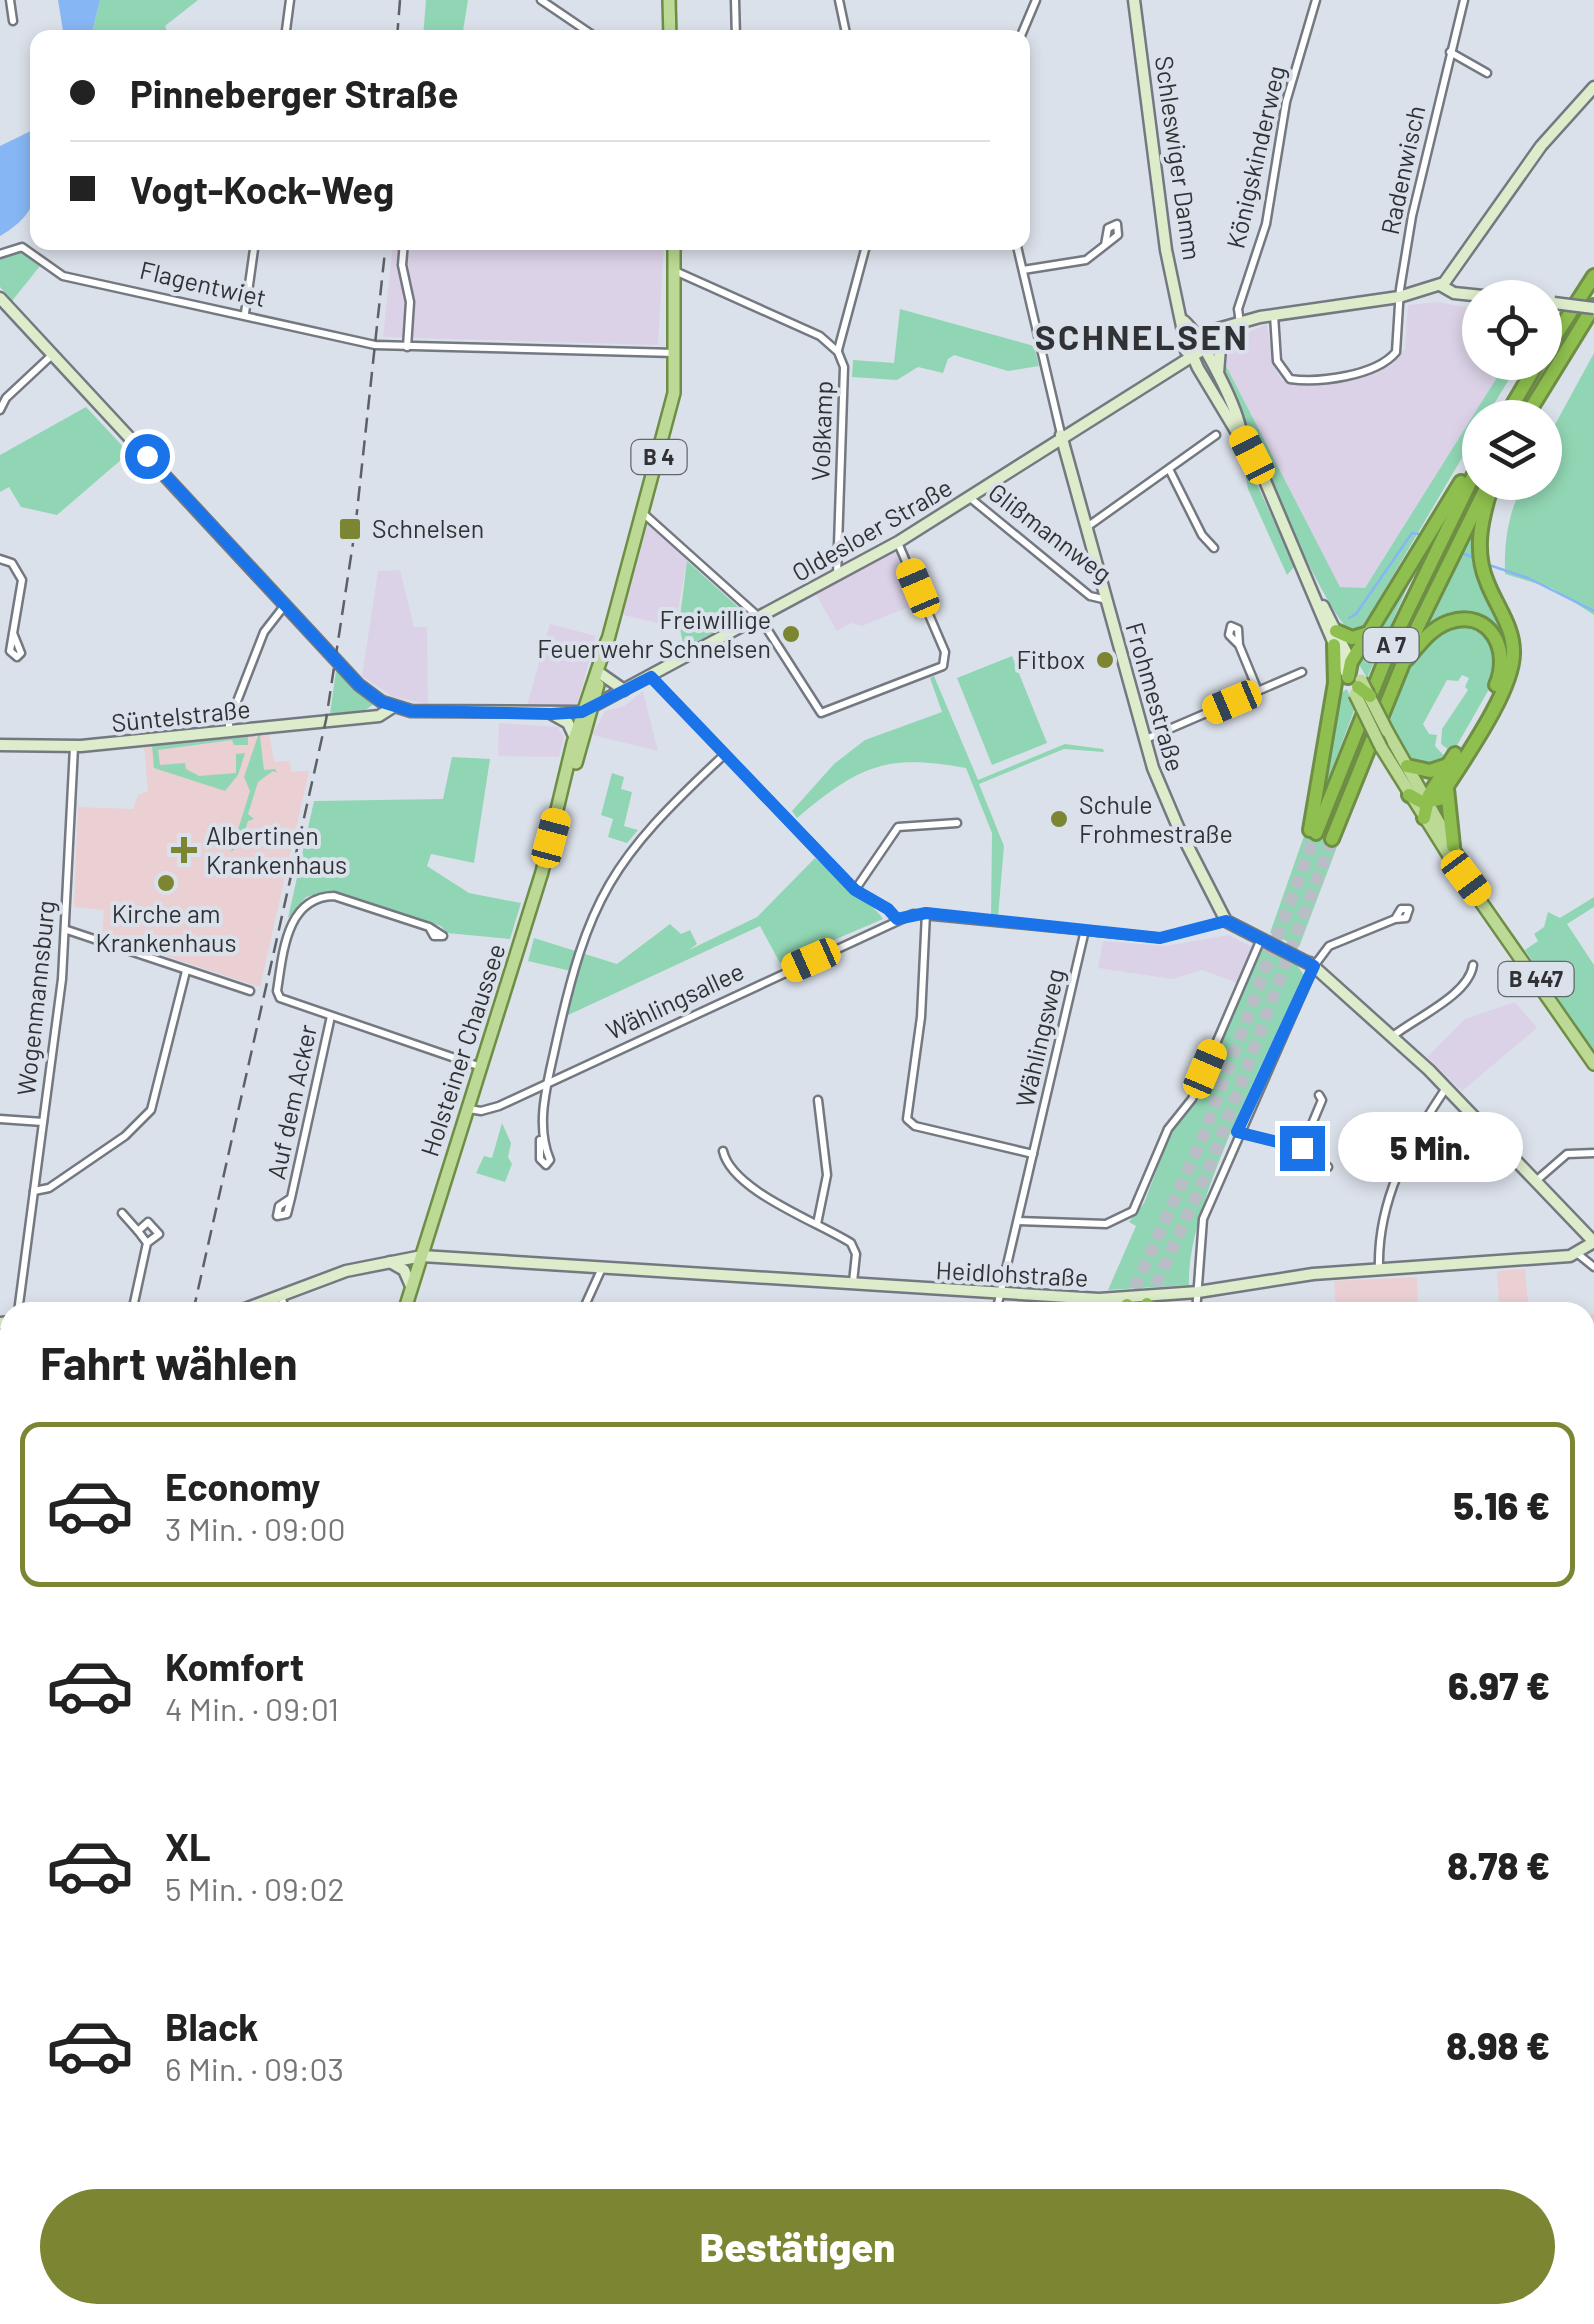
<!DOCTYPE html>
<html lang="de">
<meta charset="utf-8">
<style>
body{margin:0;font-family:Barlow,sans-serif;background:#f2f2f2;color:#222;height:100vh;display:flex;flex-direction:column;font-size:38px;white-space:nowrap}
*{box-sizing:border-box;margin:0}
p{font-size:32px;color:#767676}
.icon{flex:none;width:55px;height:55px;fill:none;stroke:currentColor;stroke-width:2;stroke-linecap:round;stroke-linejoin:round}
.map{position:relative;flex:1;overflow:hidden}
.details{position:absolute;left:0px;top:1302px;width:1595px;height:1022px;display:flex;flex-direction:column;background:#fff;border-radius:30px 30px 0 0;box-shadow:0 5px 15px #0003}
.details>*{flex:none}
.top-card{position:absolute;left:30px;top:30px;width:1000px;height:220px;border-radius:20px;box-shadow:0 5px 15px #0003;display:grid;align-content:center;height:220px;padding:0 40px;background:#fff}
.buttons{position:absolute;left:1462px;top:280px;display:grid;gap:20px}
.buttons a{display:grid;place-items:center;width:100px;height:100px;border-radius:50%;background:#fff;box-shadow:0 5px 15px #0003;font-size:50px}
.end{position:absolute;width:45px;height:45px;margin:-22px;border:12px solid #1a73e8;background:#fff;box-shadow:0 0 0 5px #fff}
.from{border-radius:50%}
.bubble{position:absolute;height:70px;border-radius:35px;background:#fff;box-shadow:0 5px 15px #0003;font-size:32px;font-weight:800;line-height:70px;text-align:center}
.car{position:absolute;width:30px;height:60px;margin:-30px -15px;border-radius:12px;box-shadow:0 0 8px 2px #0007;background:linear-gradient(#f5c518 24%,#345 0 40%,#f5c518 0 76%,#345 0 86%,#f5c518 0)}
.top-card b{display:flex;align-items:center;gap:35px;height:95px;font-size:38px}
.top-card b+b{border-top:2px solid #e0e0e0}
.top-card i{width:25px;height:25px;background:#222}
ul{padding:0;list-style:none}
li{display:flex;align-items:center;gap:30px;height:165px;margin:0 20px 15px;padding:0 20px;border:5px solid transparent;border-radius:20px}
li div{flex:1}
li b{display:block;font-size:38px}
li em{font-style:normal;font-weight:800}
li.current{border-color:#7b8532}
li>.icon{width:90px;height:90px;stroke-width:1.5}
h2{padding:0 40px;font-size:45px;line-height:120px}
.cta{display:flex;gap:20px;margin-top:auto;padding:20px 40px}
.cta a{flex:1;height:115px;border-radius:60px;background:#7b8532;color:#fff;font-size:40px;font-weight:800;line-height:115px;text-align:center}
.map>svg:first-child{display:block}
.commercial{fill:#dcd2e7}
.medical{fill:#eacfd3}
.green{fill:#91d6b4}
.water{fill:#86b6f3}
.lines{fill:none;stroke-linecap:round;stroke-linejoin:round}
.stream{stroke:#86b6f3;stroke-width:2.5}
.highway-tunnel{stroke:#b9bec6;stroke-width:12;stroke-dasharray:12 6;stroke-linecap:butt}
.street-casing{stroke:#747981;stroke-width:11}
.secondary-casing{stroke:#747981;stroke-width:15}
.primary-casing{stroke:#6e8e46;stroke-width:16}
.highway-casing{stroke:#6e8e46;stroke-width:18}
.street{stroke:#fff;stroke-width:6}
.secondary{stroke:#ddecca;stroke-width:10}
.primary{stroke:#bcd995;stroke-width:11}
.highway{stroke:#8fc04f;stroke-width:12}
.rail{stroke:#5d6065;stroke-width:2.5;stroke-dasharray:15 8;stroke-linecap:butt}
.secondary-bridge-casing{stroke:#747981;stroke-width:15;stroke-linecap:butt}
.primary-bridge-casing{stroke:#6e8e46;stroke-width:16;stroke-linecap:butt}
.highway-bridge-casing{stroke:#6e8e46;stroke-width:18;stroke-linecap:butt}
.secondary-bridge{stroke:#ddecca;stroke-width:10}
.primary-bridge{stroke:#bcd995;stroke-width:11}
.highway-bridge{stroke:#8fc04f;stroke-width:12}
.route{stroke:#1a73e8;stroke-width:12}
.poi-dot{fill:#7b8532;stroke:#dbe1ea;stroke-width:4}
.labels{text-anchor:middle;stroke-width:8;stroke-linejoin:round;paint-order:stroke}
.shield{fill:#dbe1ea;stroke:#63666b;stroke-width:2.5}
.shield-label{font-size:22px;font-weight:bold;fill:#303235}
.street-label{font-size:25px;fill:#303235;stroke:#dbe1ea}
.poi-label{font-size:25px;fill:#303235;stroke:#dbe1ea;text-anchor:start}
.district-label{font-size:35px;font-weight:bold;letter-spacing:2.5px;fill:#303235;stroke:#dbe1ea}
</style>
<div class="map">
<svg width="1594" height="2324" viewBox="0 0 1594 2324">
<rect width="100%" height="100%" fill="#dbe1ea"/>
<g class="commercial">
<path d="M393 243 664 244 658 345 383 337Z"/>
<path d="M1439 302 1480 310V362L1506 363 1365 588H1340L1223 360 1225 349 1232 339 1267 324 1273 365 1282 381 1321 384 1361 376 1392 365 1405 349 1408 305Z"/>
<path d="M647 525 687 560 675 627 623 615Z"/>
<path d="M896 547 921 602 862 626 851 623 837 631 814 591Z"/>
<path d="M400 570 414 627H427L428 704 393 697 362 676 378 571Z"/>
<path d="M550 624 596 636 577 705H527Z"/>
<path d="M643 691 658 751 592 735 605 711 624 706Z"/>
<path d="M499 723 558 727 564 738 559 757 498 756Z"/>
<path d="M1228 935 1254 948 1238 983 1202 970 1172 979 1098 968 1103 941 1166 946Z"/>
<path d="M1515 1002 1537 1028 1462 1091 1427 1057 1465 1019Z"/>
<path d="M0 1974 10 2032V2298L0 2290Z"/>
</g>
<g class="medical">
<path d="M269 732 274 762 290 761 291 772 309 771 260 987 102 935 104 910 74 907 78 807 133 809 138 795 148 791 144 746Z"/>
<path d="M1525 1269 1529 1312H1500L1497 1271Z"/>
<path d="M1417 1277 1418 1312H1336L1334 1281Z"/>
<path d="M1594 1314V1379L1585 1438V1315Z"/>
</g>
<g class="green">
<path d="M100 0H198L165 26 169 37H91Z"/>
<path d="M426 0H468L462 37 423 38Z"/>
<path d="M23 251 40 266 12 301 0 287V258Z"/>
<path d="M900 309 1034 346 1039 366 1008 371 954 355 948 359 943 373 918 367 897 380 852 377 853 360 894 363Z"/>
<path d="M1594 353V615L1552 588 1505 574C1504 542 1508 512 1524 483L1545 482V443Z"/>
<path d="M1223 360 1340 587 1365 588 1506 363H1519L1486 417 1480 418V427L1361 630 1353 632C1327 624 1239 409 1222 371Z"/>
<path d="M86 407 129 453 57 515 21 507 9 487 0 492V455Z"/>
<path d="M1240 448 1295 566 1287 575 1248 489Z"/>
<path d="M1480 513 1476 540 1507 643 1495 625 1470 614 1419 641Z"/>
<path d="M1420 559 1367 678 1357 661Z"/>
<path d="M687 561 747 615 684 648 679 625Z"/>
<path d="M1469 625 1485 632 1498 652 1492 684 1456 747 1449 750 1441 744 1442 729 1468 690 1465 687 1469 678 1462 675 1458 681 1447 680 1423 724 1429 734 1437 735 1435 746 1447 759 1430 767 1414 763 1388 720C1402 679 1419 627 1469 625Z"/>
<path d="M1012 656 1047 743 992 765 957 678Z"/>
<path d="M336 671 374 704 365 710 330 714Z"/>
<path d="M934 676 978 780 1065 744 1103 749 1104 752 1064 749 979 784 1004 846 998 917H991L992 833 966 768C885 753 859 766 797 818L792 811 834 764 865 740 942 712 930 678Z"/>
<path d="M1347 689 1355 708 1317 809 1339 694Z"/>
<path d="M264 732 260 737 264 770 275 769 277 773 273 771 258 782 248 814 254 819 248 821 240 845 231 852 250 791 244 777 259 733Z"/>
<path d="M248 734V745H234L232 740 158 750 160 765 185 763 186 769 199 776 236 773V754L245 753 238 775 225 791 154 768 152 745Z"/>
<path d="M452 757 490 759 474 863 431 854 427 866 469 893 521 903 510 939 447 933 441 926 331 891 306 897 288 918 314 801 443 799Z"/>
<path d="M612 773 624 777 621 789 632 792 624 826 638 830 627 843 608 837 613 819 601 815Z"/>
<path d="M1305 833 1338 844 1299 947 1270 933Z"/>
<path d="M815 858C828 870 879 909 883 919L780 963 760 926 566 1016 575 972 528 961 534 938 617 964 670 924 681 934 690 930 697 944 689 950 757 917Z"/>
<path d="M1594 897V907L1567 924 1594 965V1053L1525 950 1538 941 1534 934 1544 927 1548 912 1560 918Z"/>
<path d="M1261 948 1296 964 1304 975C1267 1055 1186 1207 1189 1285L1108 1290 1136 1226 1129 1222 1144 1203 1174 1125 1193 1103Z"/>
<path d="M502 1123 511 1143 508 1157 512 1164 505 1182 476 1173 484 1156 492 1158Z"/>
<path d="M0 1651 10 1652V1849L1 1871Z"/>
<path d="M1585 1827 1594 1837V1997L1585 1999Z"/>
<path d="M1585 2228 1594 2234V2324H1439V2315H1585Z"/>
<path d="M301 2315 384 2318V2324H306Z"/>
<path d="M1007 2315H1436L1435 2324H1000Z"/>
</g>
<g class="water">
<path d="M58 0H100L91 37H64Z"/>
<path d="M37 128C38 177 48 209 0 236V146Z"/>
</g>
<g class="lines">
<g class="stream">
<path d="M676 0V7"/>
<path d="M676 14V31"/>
<path d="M1462 553 1474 558"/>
<path d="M1489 565 1528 578 1594 611"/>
<path d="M1349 618 1356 614 1412 533 1418 534"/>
<path d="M0 1654 10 1656"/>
<path d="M4 1960 0 1967 10 2022"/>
<path d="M1585 2006 1594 2004"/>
<path d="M0 2184 10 2171"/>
<path d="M1433 2315 1434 2324"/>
</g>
<g class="highway-tunnel">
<path d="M1148 1302 1212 1161 1332 839"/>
<path d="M1127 1305 1202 1139 1316 833"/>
</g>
<defs>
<g id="street">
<path d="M10 0 13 21"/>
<path d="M541 0 597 38"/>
<path d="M735 0 736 38"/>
<path d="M839 0 847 38"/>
<path d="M285 38 290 0"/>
<path d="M1020 38 1036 0"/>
<path d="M1450 52 1487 73"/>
<path d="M404 242 402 265 410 302 407 347"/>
<path d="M1016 242 1061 434"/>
<path d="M0 254 22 247 63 276 375 345 675 353"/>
<path d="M1023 270 1086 260 1118 235 1117 224 1108 228 1105 245"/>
<path d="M675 271 820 336 838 352 844 367 837 575"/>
<path d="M245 313 255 242"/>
<path d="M1274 315 1277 361 1290 379C1319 383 1376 376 1396 352L1400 289 1412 216 1464 0"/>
<path d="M1240 323 1238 309 1266 224 1286 102 1316 0"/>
<path d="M838 350 867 242"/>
<path d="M0 410 6 398 52 355"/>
<path d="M1170 471 1202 535 1214 548"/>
<path d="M969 497 1090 596 1107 600"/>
<path d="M644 514 760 618 821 713 943 666 945 652 898 543"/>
<path d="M1087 527 1216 435"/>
<path d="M0 559 12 563 22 580 10 651 17 657 21 653 13 633"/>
<path d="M1239 645 1229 635 1231 626 1238 629 1239 645 1258 691"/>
<path d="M651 677 855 890 888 909 897 919"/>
<path d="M229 730V722L264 632 285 605"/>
<path d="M1146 739 1302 672"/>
<path d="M855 890 898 827 957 823"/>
<path d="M926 913 921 1017 907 1119 915 1126 1033 1154"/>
<path d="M429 927 443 936H434L429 927 334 896C286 897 283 953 277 991L280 998 481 1067"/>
<path d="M67 930 250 991"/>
<path d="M1393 1036C1415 1018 1469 995 1473 965"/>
<path d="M469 1109 481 1111 499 1106 913 914 1160 938 1226 921"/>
<path d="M0 1119 43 1122"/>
<path d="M1237 1132 1302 1148 1328 1167"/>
<path d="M540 1140V1159L546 1165 550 1160C535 1125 547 1085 555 1048 588 897 611 860 724 755"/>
<path d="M1302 1148 1322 1100 1319 1095"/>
<path d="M723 1151C732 1191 818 1222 851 1243L856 1254 853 1282"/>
<path d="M1537 1180 1567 1154 1594 1153"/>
<path d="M34 1191 49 1188 125 1136 151 1110 186 971"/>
<path d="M291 1198 287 1214 277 1216 279 1206 291 1198 331 1016"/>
<path d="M122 1213 138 1231"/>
<path d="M1018 1221 1106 1224 1133 1211 1168 1129 1192 1099 1261 939"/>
<path d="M817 1224 827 1175 818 1100"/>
<path d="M1578 1254 1594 1267"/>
<path d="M1379 1269C1377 1201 1409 1143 1446 1088"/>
<path d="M281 1296 286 1312"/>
<path d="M18 1312 62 979 74 747"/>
<path d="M132 1312 147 1243 159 1234 148 1222 138 1231 147 1243"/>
<path d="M582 1312 602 1268"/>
<path d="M996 1312 1085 930"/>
<path d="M1196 1312 1203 1219 1314 966 1329 946 1395 919 1401 909H1409L1406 918 1395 919"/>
<path d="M1585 1477 1594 1417"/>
<path d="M1585 1545 1594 1547"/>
<path d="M0 1648 10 1650"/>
<path d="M1585 1698 1594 1702"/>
<path d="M1585 1763 1594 1766"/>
<path d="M1585 2062 1594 2063"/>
<path d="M0 2301 10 2308"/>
<path d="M19 2315 32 2324"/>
<path d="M172 2324 175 2315"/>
<path d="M596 2324 599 2315"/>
</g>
<g id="secondary">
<path d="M1134 0 1166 250 1184 336 1198 368 1263 476 1348 677"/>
<path d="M1440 285 1454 293 1502 298"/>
<path d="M0 298 359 685 382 702 411 711 582 712 898 542 1210 345 1224 330"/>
<path d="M1184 321C1202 337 1239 410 1241 434"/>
<path d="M1186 351 1214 330 1260 317 1399 297 1444 283 1541 146 1594 87"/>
<path d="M1218 373 1221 335"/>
<path d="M1061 435 1153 768 1178 827 1226 921 1314 966"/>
<path d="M1323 606 1351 662"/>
<path d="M601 674 624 690"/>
<path d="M552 714 568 723 575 738"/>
<path d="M0 745 81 746 379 716 393 707"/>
<path d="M1310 963 1429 1070 1594 1242"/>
<path d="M390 1262 404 1270 411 1286"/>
<path d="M237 1312 346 1271 422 1256 1099 1299 1198 1292 1313 1274 1570 1256 1594 1242"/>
<path d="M0 1323 10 1322"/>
</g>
<g id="primary">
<path d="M669 0 670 38"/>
<path d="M606 647 674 393V242"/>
<path d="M1387 731 1465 869"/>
<path d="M1381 747 1453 862 1594 1064"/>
<path d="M576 763 598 685"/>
<path d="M404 1312 542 872 573 743 607 641"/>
<path d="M68 2324 72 2315"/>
</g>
<g id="highway">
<path d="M1545 352 1594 276"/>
<path d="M1505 418 1538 362"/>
<path d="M1525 418 1594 306"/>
<path d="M1336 631 1352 638 1369 633"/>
<path d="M1407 659C1419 645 1431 628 1449 622 1491 608 1511 652 1496 685"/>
<path d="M1348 677 1351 662 1461 482"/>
<path d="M1407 766 1430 771 1448 765"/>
<path d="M1447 789 1453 846"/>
<path d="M1409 795 1422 802 1439 799C1460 764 1512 694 1513 654 1514 627 1496 606 1487 582 1474 551 1481 521 1490 491"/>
<path d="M1424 818 1429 795 1455 754"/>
<path d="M1310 830 1335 683 1334 645"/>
<path d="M1316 833 1392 643 1480 462"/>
<path d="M1332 839 1418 626 1489 482"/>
<path d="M1123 1312 1127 1305"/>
<path d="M1143 1312 1147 1304"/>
<path d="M7 1891 10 1895"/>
<path d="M0 1904 10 1916"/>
<path d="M0 1921 10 1942"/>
<path d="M261 2315 267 2324"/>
<path d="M287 2315 293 2324"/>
<path d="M395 2324 396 2315"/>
<path d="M408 2324 409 2315"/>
</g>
</defs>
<use href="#street" class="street-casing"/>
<use href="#secondary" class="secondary-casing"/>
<use href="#primary" class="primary-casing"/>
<use href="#highway" class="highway-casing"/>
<use href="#street" class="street"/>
<use href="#secondary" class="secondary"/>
<use href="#primary" class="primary"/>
<use href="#highway" class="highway"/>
<g class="rail">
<path d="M397 38 400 0"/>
<path d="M193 1312 326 720 355 530 386 242"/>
<path d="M0 1885 10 1861"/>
</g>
<defs>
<path id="secondary-bridge" d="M1554 303 1594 308"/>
<g id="primary-bridge">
<path d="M1361 680 1387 731"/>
<path d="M1355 694 1381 747"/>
</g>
<g id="highway-bridge">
<path d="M1358 687 1370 696"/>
<path d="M0 1876 10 1885"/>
</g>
</defs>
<use href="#secondary-bridge" class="secondary-bridge-casing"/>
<use href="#primary-bridge" class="primary-bridge-casing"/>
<use href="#highway-bridge" class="highway-bridge-casing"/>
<use href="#secondary-bridge" class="secondary-bridge"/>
<use href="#primary-bridge" class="primary-bridge"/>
<use href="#highway-bridge" class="highway-bridge"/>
</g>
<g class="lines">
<path class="route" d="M147 456 359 685 382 702 411 711 551 714 582 712 651 677 855 890 888 909 897 919 926 913 1160 938 1226 921 1314 966 1237 1132 1302 1148"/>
</g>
<g class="poi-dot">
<rect x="338" y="517" width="24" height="24" rx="5"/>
<circle cx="791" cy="634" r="10"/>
<circle cx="1105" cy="660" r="10"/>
<circle cx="1059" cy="819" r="10"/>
<path d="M179 835h10v10h10v10h-10v10h-10v-10h-10v-10h10z"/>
<circle cx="166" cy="883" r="10"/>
</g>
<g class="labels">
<g class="shield">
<rect x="631.5" y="440" width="55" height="34" rx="8"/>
<rect x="1363.5" y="628" width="55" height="34" rx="8"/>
<rect x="1498.5" y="962" width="75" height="34" rx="8"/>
</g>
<g class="shield-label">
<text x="659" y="465">B 4</text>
<text x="1391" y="653">A 7</text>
<text x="1536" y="987">B 447</text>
</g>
<g class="street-label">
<text transform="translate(1256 157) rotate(-77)" y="9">Königskinderweg</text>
<text transform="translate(1178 158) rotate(82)" y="9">Schleswiger Damm</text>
<text transform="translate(1403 170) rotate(-78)" y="9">Radenwisch</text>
<text transform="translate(203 284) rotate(13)" y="9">Flagentwiet</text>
<text transform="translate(822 431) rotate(-88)" y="9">Voßkamp</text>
<text transform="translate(872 530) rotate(-30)" y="9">Oldesloer Straße</text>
<text transform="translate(1050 533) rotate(37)" y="9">Glißmannweg</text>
<text transform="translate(1155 697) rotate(74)" y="9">Frohmestraße</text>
<text transform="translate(181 716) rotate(-6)" y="9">Süntelstraße</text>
<text transform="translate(36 998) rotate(-84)" y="9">Wogenmannsburg</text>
<text transform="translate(675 1001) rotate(-25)" y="9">Wählingsallee</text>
<text transform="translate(1040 1038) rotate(-77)" y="9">Wählingsweg</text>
<text transform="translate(463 1050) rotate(-72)" y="9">Holsteiner Chaussee</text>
<text transform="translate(292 1102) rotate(-78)" y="9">Auf dem Acker</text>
<text transform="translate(1012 1274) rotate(3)" y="9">Heidlohstraße</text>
</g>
<g class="poi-label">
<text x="372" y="538">Schnelsen</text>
<text x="771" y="629" text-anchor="end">Freiwillige<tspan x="771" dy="29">Feuerwehr Schnelsen</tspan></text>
<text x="1085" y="669" text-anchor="end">Fitbox</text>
<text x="1079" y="814">Schule<tspan x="1079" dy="29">Frohmestraße</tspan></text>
<text x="206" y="845">Albertinen<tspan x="206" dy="29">Krankenhaus</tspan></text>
<text x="166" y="923" text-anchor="middle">Kirche am<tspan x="166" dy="29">Krankenhaus</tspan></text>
</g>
<g class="district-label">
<text x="1142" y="350">SCHNELSEN</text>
</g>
</g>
</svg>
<div class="buttons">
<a><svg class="icon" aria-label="locate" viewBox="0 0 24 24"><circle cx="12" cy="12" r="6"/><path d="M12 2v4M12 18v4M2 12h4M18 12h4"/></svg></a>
<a><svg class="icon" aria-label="layers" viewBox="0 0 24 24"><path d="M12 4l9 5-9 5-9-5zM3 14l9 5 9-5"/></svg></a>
</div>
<i class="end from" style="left:147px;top:456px"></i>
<i class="end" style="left:1302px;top:1148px"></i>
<div class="bubble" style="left:1338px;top:1112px;width:185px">5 Min.</div>
<i class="car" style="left:1252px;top:455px;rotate:333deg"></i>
<i class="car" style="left:918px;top:588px;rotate:337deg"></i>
<i class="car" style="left:1232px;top:702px;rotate:247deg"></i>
<i class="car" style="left:551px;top:838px;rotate:15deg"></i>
<i class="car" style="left:1466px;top:878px;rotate:143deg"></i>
<i class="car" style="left:811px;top:960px;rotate:246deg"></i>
<i class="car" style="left:1205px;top:1069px;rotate:23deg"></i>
<div class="top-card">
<b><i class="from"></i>Pinneberger Straße</b>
<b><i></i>Vogt-Kock-Weg</b>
</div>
<section class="details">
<h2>Fahrt wählen</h2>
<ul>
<li class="current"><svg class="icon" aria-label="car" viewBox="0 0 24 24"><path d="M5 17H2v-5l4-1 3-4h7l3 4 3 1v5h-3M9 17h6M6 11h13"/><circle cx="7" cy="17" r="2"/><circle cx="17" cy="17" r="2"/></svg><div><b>Economy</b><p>3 Min. · 09:00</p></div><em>5.16 €</em></li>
<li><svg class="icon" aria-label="car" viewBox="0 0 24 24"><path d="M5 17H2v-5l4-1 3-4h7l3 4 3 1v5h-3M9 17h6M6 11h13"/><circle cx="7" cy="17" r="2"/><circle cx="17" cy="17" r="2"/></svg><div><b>Komfort</b><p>4 Min. · 09:01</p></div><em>6.97 €</em></li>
<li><svg class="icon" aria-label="car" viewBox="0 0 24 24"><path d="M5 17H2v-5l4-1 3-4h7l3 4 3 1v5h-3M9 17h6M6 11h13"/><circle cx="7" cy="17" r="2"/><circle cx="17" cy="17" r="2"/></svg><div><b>XL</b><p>5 Min. · 09:02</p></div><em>8.78 €</em></li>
<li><svg class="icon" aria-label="car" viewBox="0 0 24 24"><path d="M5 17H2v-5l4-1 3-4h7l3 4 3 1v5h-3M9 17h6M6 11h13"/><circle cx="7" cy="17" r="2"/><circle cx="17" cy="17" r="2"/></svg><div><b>Black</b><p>6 Min. · 09:03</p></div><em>8.98 €</em></li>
</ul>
<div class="cta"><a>Bestätigen</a></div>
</section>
</div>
